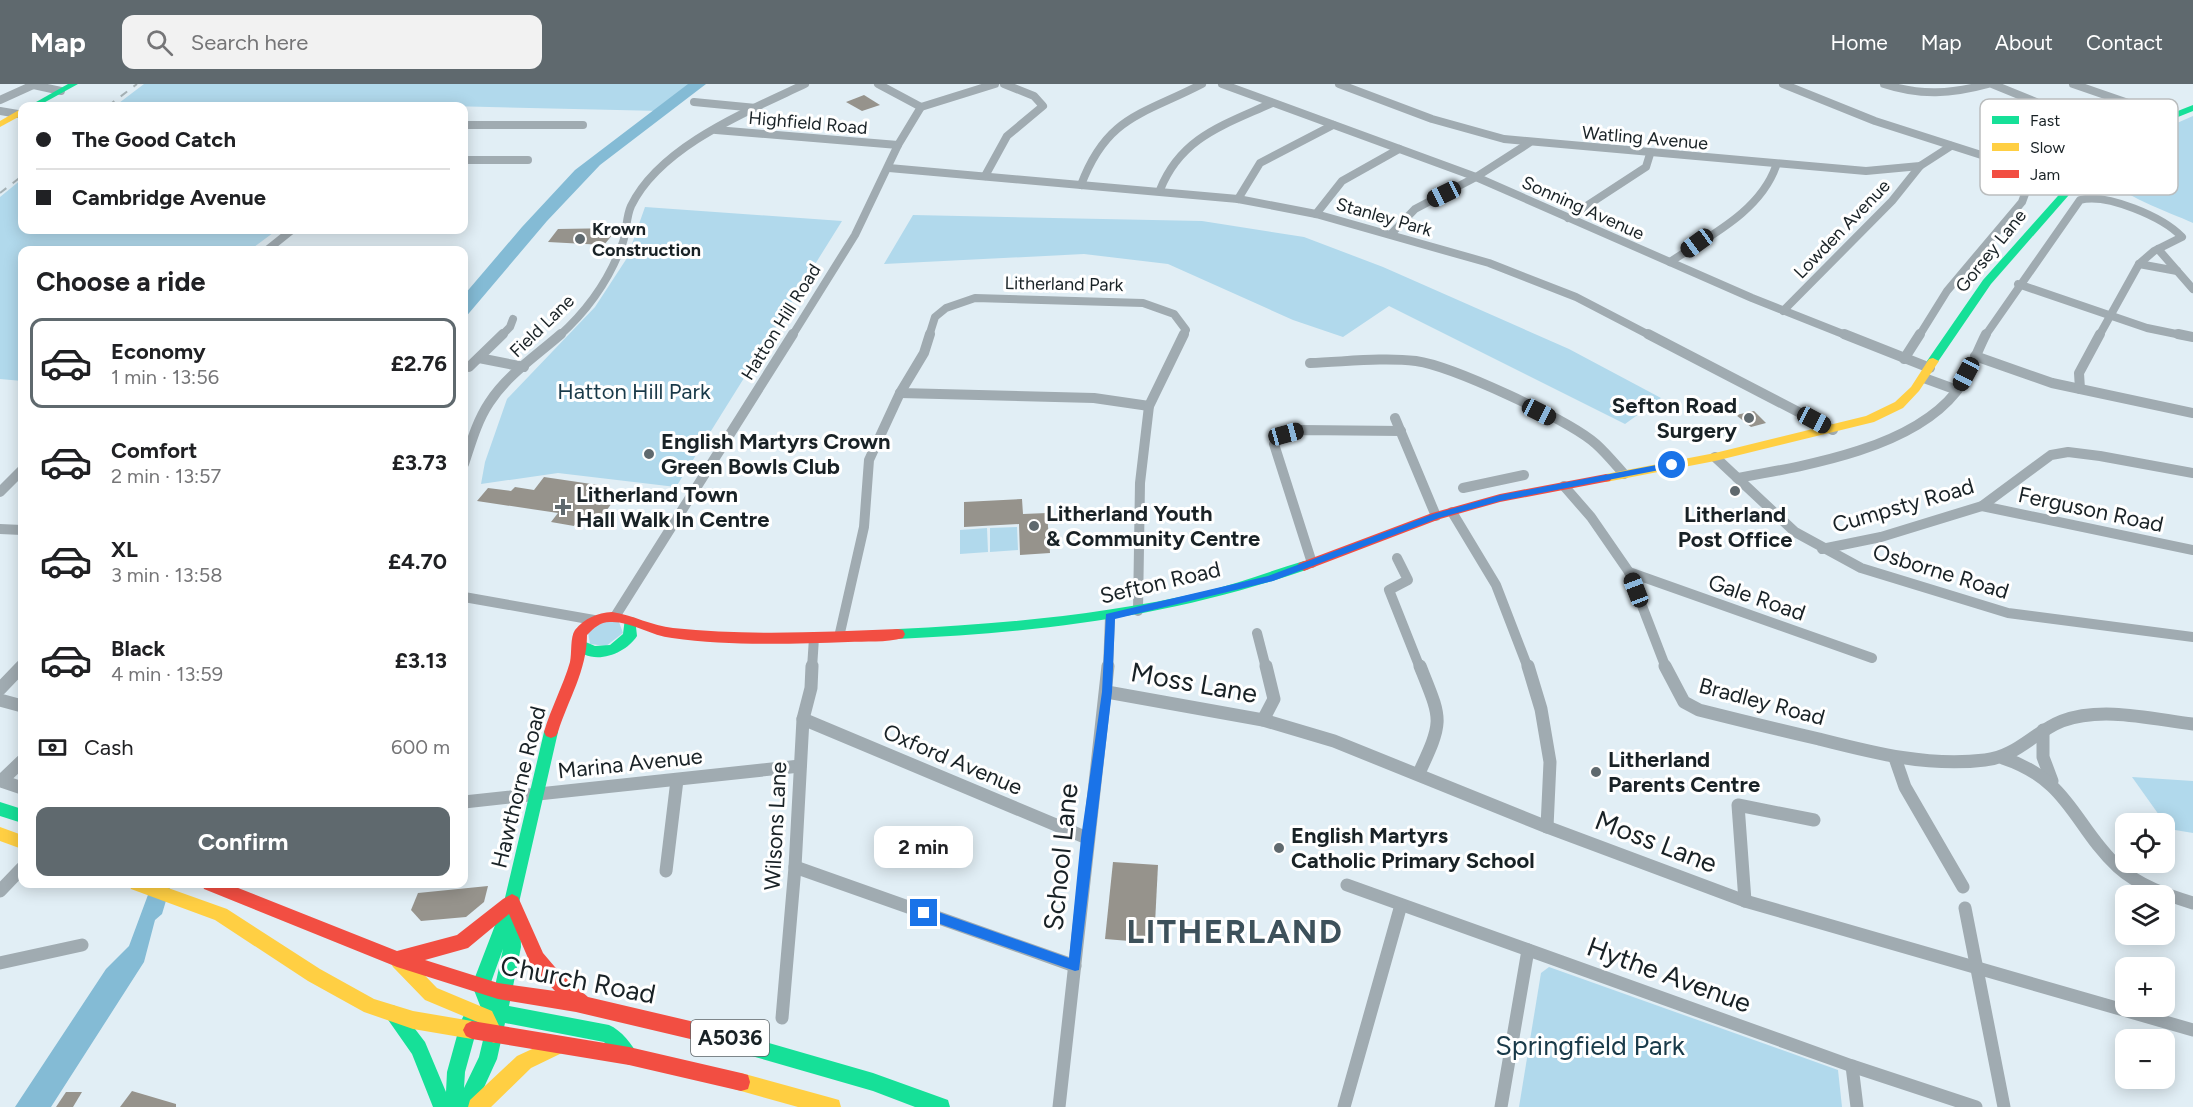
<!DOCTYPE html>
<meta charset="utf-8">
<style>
body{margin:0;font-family:Figtree,sans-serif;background:#f2f2f2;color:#202124;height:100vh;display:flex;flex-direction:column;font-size:22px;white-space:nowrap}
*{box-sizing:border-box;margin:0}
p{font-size:20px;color:#757577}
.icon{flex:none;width:33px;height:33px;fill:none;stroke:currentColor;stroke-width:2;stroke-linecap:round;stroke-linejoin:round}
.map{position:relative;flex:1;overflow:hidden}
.panel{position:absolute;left:18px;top:162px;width:450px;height:642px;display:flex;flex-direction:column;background:#fff;border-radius:12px;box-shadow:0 3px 15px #0003}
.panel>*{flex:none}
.banner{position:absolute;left:18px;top:18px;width:450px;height:132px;border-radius:12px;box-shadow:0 3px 15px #0003;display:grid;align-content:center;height:132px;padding:0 18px;background:#fff}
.controls{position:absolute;left:2115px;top:729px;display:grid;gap:12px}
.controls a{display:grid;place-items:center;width:60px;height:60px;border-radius:12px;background:#fff;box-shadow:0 3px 15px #0003;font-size:30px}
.end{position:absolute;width:27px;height:27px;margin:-14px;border:8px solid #1a73e8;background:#fff;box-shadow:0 0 0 3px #fff}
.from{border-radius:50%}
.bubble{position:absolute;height:42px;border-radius:12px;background:#fff;box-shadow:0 3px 15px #0003;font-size:20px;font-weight:700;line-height:42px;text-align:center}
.car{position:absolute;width:18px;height:36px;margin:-18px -9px;border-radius:8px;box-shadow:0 0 4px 2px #0007;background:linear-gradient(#222 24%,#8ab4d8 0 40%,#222 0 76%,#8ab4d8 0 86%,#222 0)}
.banner b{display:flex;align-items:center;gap:21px;height:57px;font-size:22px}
.banner b+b{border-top:2px solid #e0e0e0}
.banner i{width:15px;height:15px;background:#202124}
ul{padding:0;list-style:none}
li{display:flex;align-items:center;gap:18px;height:90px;margin:0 12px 9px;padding:0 6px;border:3px solid transparent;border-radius:12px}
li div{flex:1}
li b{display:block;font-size:22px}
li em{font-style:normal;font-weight:700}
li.current{border-color:#5f696e}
li>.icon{width:54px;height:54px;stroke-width:1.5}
h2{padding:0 18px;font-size:27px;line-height:72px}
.pay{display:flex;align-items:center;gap:15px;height:66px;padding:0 18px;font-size:22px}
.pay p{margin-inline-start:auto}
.button{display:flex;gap:12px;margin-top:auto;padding:12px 18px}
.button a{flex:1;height:69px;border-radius:12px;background:#5f696e;color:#fff;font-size:24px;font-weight:700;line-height:69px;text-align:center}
header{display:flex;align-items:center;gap:36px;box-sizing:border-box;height:84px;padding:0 30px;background:#5f696e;color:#fff}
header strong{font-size:28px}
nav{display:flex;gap:33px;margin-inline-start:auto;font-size:21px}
.search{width:420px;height:54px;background:#f2f2f2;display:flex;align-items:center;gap:15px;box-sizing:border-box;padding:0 21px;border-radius:12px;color:#757577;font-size:22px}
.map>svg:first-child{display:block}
.green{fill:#b1d9ec}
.water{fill:#84bbd5}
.building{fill:#96938c}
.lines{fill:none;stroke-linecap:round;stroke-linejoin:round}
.street-far2{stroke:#a0abb1;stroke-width:8}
.street-far1{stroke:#a0abb1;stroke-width:10}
.street{stroke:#a0abb1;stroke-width:13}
.fast{fill:#16e098;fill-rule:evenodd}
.slow{fill:#ffcf43;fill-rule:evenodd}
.jam{fill:#f24e42;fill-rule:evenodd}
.rail{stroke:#a6b2b6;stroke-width:2;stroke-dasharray:8 8;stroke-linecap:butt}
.route{fill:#1a73e8}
.poi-dot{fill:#5f696e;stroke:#fff;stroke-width:2}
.labels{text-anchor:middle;stroke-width:6;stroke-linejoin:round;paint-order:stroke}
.far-street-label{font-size:18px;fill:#192226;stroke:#fff}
.far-poi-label{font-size:18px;font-weight:bold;fill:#192226;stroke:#fff;text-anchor:start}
.shield{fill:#fff;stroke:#5e6467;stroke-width:1.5}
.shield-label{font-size:21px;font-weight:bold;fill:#192226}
.park-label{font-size:22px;fill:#193a49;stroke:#fff}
.poi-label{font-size:22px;font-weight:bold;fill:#192226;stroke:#fff;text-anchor:start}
.street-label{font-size:22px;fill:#192226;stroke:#fff}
.near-street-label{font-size:27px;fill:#192226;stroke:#fff}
.near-park-label{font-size:27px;fill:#193a49;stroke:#fff}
.near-district-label{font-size:33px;font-weight:bold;letter-spacing:1.5px;fill:#3d515b;stroke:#fff}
.key{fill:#fff;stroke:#babdbe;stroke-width:1.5}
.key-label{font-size:16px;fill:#192226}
</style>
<header>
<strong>Map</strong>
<div class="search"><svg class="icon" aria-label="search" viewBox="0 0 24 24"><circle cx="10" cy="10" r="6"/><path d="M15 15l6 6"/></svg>Search here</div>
<nav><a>Home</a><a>Map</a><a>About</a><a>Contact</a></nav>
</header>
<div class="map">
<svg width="2193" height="1023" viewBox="0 0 2193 1023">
<rect width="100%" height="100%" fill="#e1eef5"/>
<g class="green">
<path d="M144 0H697L661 27 448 22H115Z"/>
<path d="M2193 32V139C2167 127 2120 112 2104 90L2105 83 2145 53Z"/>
<path d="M22 95V146H277L250 166H22V297L0 295V113Z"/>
<path d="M645 123 842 137 676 403 558 389 481 400 485 378 507 315 595 223 627 174Z"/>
<path d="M913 131 1202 137 1304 153 1383 183 1569 265 1661 314 1625 340 1389 222 1343 253 1293 236 1168 180 1084 170 884 180Z"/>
<path d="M1017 443 1018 466 990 468V444Z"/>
<path d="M987 444 988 468 960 470V446Z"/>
<path d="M609 536 619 538 623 549 606 562 590 560 588 548 592 544Z"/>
<path d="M2132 693 2193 697V749L2169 745Z"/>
<path d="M1549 883 1838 986 1842 1023H1519L1541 889Z"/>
</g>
<g class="water">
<path d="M688 0H706L600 81 547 137 464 235V211L522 143 575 86Z"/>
<path d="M152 800H171L162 830 155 836 144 878 51 1023H15L106 885 129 862Z"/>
</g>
<g class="building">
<path d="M864 11 880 21 862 27 846 18Z"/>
<path d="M618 144 604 161 548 158 558 145Z"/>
<path d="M1754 327 1766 339 1751 343 1736 331Z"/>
<path d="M544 393 605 402 597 414 614 416 597 440 577 437 574 442 551 438 558 429 477 417 488 404 511 407 515 403 534 406Z"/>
<path d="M1022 415 1023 430 1047 429 1050 469 1020 471 1019 440 964 443V418Z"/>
<path d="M1113 778 1158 781 1154 859 1105 855Z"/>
<path d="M488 802 484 818 466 833 421 837 411 826 418 809Z"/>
<path d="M132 1007 176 1020V1023H120Z"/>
<path d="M66 1008H82L73 1023H56Z"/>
</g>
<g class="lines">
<g class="street-far2">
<path d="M29 0 61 7"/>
<path d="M878 0 921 23"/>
<path d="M1222 0 1476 93 1752 214 1848 252"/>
<path d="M1339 0 1432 35 1504 55 1866 87 1920 82 1951 62"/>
<path d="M1783 0 1875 37 2072 100"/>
<path d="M1884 0C1920 12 1952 10 1988 0"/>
<path d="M1992 0 2036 18"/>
<path d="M2073 0 2166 32"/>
<path d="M0 16 33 1"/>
<path d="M694 18 756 24"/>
<path d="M0 27 18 30"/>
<path d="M464 41H583"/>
<path d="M716 46 898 61"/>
<path d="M464 76H528"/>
<path d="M889 84 1238 115 1316 130 1489 179 1576 213 1651 252"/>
<path d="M985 92 1007 52 1043 22 1034 12 1004 0"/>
<path d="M1081 101C1107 32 1142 31 1202 0"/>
<path d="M1160 106C1181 53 1224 41 1272 19"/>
<path d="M1238 115 1260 79 1333 41"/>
<path d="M1316 130 1342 97 1399 65"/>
<path d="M1568 134 1646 83 1650 70"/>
<path d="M1391 150 1415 125 1476 93 1529 59"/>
<path d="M2158 165 2193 205"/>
<path d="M267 166 292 146"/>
<path d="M1670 178C1709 152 1760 128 1776 82"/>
<path d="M2139 180 2177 187"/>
<path d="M2018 200 2147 244 2186 252"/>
<path d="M1783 227 1892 117 1920 82"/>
<path d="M501 252 510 243 513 235"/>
<path d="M559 252C588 226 610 195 623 158 627 146 626 133 631 122 660 62 748 27 805 0"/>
<path d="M792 252 855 151 898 61 921 23 995 0"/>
<path d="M929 252 935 233 946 224 975 214 1143 219 1174 230 1186 246 1183 252"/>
<path d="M1919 252 1947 207 2022 118 2029 99 2021 84"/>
<path d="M1985 252 2080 116C2107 109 2163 133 2182 153L2154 167 2139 180 2099 252"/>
</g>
<g class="street-far1">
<path d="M1648 250 1833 346"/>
<path d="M1844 250 1930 284"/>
<path d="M2178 250 2193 253"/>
<path d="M1975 272 2052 299 2193 329"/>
<path d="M479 274 524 283"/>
<path d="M1904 275 1920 250"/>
<path d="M1310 279C1344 278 1382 273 1416 277 1452 282 1569 336 1596 360 1606 369 1615 380 1624 390"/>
<path d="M469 283 503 250"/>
<path d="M1924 294 1957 306"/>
<path d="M2080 305 2079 289 2100 250"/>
<path d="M900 309 1094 314 1149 322"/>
<path d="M1395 334 1436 432"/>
<path d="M1715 373 1795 448 1861 484 2008 529 2193 553"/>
<path d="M464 380C471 359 477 337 489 319 507 291 536 272 561 250"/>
<path d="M1737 394C1805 382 1911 365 1956 308 1970 291 1976 269 1986 250"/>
<path d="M1564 402 1591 433 1629 488 1666 584"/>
<path d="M1463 404 1524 391"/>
<path d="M0 408 22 386"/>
<path d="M1982 422 2193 466"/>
<path d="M1452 428 1496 501 1528 584"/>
<path d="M0 445 22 446"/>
<path d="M1822 465 1881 453 1982 422 2051 371 2068 368 2100 372 2193 389"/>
<path d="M1397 474 1408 496 1389 506 1420 584"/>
<path d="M1312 479 1274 360 1286 350 1301 346 1401 347"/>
<path d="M1629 488 1872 574"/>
<path d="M464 513 594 536"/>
<path d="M1138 527 1140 399 1149 322 1184 250"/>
<path d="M616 531 793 250"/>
<path d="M1257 549 1266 584"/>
<path d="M839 553 864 443 869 376 900 309 924 269 930 250"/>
<path d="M20 584 22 582"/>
<path d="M812 584 814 554"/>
<path d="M1108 584 1110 533"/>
</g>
<g class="street">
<path d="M1528 582 1541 625 1550 678 1547 743"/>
<path d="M1665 582 1684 618 1699 626C1739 636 1779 646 1819 655 1874 669 1928 683 1985 676 2016 673 2034 648 2062 637 2102 622 2152 635 2193 640"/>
<path d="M0 605 22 582"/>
<path d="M1107 608 1263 636 1334 657 1547 743 1745 817 2193 946"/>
<path d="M0 616 22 622"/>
<path d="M803 635 1087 754"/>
<path d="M1263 636 1274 615 1266 582"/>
<path d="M2043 646V673L2052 697"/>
<path d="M1895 674 1905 703 1963 803"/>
<path d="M2003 674C2070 696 2074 742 2118 783 2139 802 2167 811 2193 819"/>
<path d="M22 677 1 697 22 704"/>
<path d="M1419 689C1444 635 1442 637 1420 582"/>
<path d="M464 718 800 682"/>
<path d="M795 783 1075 882"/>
<path d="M666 787 677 696"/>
<path d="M1347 801 1852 982 1976 1023"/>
<path d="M0 807 22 784"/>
<path d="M1745 817 1738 721 1814 736"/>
<path d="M1965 824 2004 1023"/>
<path d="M0 879 82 861"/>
<path d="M782 934 795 783 803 635 811 604 812 582"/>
<path d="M1852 982 1857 1023"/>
<path d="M1059 1023 1108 582"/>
<path d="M1344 1023 1401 821"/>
<path d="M1501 1023 1528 866"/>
</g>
<g class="fast">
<path d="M68 0H78L38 22H29Z"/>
<path d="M2193 21V27L2138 49 2096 80 1991 200 1937 279H1929L1927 277 1983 196 2090 76 2132 45Z"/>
<path d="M1304 477 1311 482 1309 485C1170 533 1044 548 898 555L893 554 891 550 893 546 898 545C1001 540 1102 531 1203 508 1237 500 1270 487 1304 477Z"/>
<path d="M630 533 635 534 637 552C625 571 589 584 574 561L576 557 581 556 595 562 610 561 623 550 625 534Z"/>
<path d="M551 642 556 644 558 648 518 823 520 828 521 863 509 922 609 941C621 946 633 961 638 972L635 978 629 981 623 978 604 958 505 939 497 975 475 1023H433L412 970 384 930 387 924 393 921 399 924 425 958 446 1008 447 988 461 937 464 931 470 928 476 931 479 937 465 988 464 1004 479 973 489 931 481 924 472 901 504 818 544 648 546 644ZM503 865 494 907 493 911 490 901Z"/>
<path d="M0 718 22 725V739L0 732Z"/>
<path d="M703 940 873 989 948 1016 950 1023H915L873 1007 703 958 697 955 694 949 697 943Z"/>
</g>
<g class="slow">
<path d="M19 26H22V31L0 43V37Z"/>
<path d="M1933 274 1939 277 1919 307 1903 324 1874 338 1715 377 1606 398 1600 394 1606 390 1715 369 1866 332 1895 318 1911 303 1929 275Z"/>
<path d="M0 743 22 751V765L0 757Z"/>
<path d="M129 800H157L227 825 320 885 374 915 413 927 472 937 478 940 481 946 478 952 472 955 413 945 364 928 308 897 215 836 131 805Z"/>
<path d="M399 869 405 871 437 904 492 927 503 950 500 956 494 959 488 956 480 939 425 916 393 883 390 877 393 871Z"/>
<path d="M558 953 564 956 567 962 564 968 531 984 491 1023H468L470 1016 517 972Z"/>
<path d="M741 989 832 1014 839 1016 841 1023H798L741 1007 734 1005 732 998 734 991Z"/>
</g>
<g class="jam">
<path d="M1606 390 1610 391 1612 394 1610 397 1500 418 1440 435 1309 485 1304 487 1297 482 1299 479 1432 429 1500 410Z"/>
<path d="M612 528C633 531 652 542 673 544 748 552 823 548 898 545L903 546 905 550 903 554C886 559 865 557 848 558 790 560 730 562 672 554 651 552 631 537 610 538 600 538 594 544 587 551 587 586 568 616 558 648L556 652 551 654 546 652 544 648C551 624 563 602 570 578 572 569 570 553 575 546 585 534 597 529 612 528Z"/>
<path d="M202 800H228L397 867 457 851 503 815 512 810 518 813 543 869 560 889 588 913 703 940 709 943 712 949 709 955 703 958 576 928 498 915 397 883 204 805ZM509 830 531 881 555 907 498 899 425 876 468 864Z"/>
<path d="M472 937 629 963 741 989 748 991 750 998 748 1005 741 1007 629 981 472 955 466 952 463 946 466 940Z"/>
</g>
<g class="rail">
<path d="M108 22 137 0"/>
<path d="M0 109 22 92"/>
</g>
</g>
<path class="route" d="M1672 378 1676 381 1675 383 1500 417 1439 434 1273 497 1115 535 1112 608 1079 886 1075 887 920 833V825L924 823 1069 874 1081 754 1102 608 1106 530 1268 492 1433 430 1500 411Z"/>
<g class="poi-dot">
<circle cx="580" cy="155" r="6"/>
<circle cx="1749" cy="334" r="6"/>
<circle cx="649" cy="370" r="6"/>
<circle cx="1735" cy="407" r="6"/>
<path d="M560 414h6v6h6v6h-6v6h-6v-6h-6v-6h6z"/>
<circle cx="1034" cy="442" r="6"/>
<circle cx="1596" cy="688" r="6"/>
<circle cx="1279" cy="764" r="6"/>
</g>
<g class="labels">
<g class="far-street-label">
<text transform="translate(808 39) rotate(5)" y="6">Highfield Road</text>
<text transform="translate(1645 54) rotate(5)" y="6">Watling Avenue</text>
<text transform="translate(1583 124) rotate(24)" y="6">Sonning Avenue</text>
<text transform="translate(1384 133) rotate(16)" y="6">Stanley Park</text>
<text transform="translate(1842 145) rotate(-46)" y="6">Lowden Avenue</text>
<text transform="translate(1991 167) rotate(-51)" y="6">Gorsey Lane</text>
<text transform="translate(1064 200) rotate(1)" y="6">Litherland Park</text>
<text transform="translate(781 238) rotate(-58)" y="6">Hatton Hill Road</text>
<text transform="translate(542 242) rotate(-44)" y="6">Field Lane</text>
</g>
<g class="far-poi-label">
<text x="592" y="151">Krown<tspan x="592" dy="21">Construction</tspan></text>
</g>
<rect class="shield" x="691" y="936" width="78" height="36" rx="4.5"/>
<g class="shield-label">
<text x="730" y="961">A5036</text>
</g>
<g class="park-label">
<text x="634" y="315">Hatton Hill Park</text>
</g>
<g class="poi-label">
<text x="1737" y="329" text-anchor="end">Sefton Road<tspan x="1737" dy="25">Surgery</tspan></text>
<text x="661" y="365">English Martyrs Crown<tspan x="661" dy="25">Green Bowls Club</tspan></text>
<text x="576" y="418">Litherland Town<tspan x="576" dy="25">Hall Walk In Centre</tspan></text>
<text x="1046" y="437">Litherland Youth<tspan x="1046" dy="25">&amp; Community Centre</tspan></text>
<text x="1735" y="438" text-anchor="middle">Litherland<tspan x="1735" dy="25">Post Office</tspan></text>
<text x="1608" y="683">Litherland<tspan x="1608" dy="25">Parents Centre</tspan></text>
<text x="1291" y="759">English Martyrs<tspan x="1291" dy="25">Catholic Primary School</tspan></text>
</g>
<g class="street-label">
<text transform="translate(1903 421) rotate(-16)" y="8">Cumpsty Road</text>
<text transform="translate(2091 425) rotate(12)" y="8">Ferguson Road</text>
<text transform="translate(1941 487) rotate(17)" y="8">Osborne Road</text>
<text transform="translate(1160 498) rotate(-13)" y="8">Sefton Road</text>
<text transform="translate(1757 513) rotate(19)" y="8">Gale Road</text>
<text transform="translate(1762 617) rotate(15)" y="8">Bradley Road</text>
<text transform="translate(953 675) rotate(23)" y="8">Oxford Avenue</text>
<text transform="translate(630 679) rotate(-6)" y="8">Marina Avenue</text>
<text transform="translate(518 703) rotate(-76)" y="8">Hawthorne Road</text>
<text transform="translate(775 742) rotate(-87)" y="8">Wilsons Lane</text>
</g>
<g class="near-street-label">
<text transform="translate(1194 599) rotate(10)" y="9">Moss Lane</text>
<text transform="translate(1656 758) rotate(21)" y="9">Moss Lane</text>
<text transform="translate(1061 773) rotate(-84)" y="9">School Lane</text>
<text transform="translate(1669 891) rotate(20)" y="9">Hythe Avenue</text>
<text transform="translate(578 896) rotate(11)" y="9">Church Road</text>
</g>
<g class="near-park-label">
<text x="1590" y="971">Springfield Park</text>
</g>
<g class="near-district-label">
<text x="1235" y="859">LITHERLAND</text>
</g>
</g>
<rect x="1980" y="15" width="198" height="96" rx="9" class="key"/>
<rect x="1992" y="32" width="27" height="8" fill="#16e098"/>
<rect x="1992" y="59" width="27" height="8" fill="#ffcf43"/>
<rect x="1992" y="86" width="27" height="8" fill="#f24e42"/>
<g class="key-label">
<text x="2030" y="42">Fast</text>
<text x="2030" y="69">Slow</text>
<text x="2030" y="96">Jam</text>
</g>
</svg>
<div class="controls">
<a><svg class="icon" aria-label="locate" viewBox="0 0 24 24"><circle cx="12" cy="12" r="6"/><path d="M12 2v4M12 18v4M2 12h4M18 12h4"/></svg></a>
<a><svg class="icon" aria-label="layers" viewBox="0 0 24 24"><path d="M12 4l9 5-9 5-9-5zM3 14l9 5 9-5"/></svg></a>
<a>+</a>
<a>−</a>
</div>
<i class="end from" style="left:1672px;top:381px"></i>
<i class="end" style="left:924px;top:829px"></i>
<div class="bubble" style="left:874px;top:742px;width:99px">2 min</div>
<i class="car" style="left:1444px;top:110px;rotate:244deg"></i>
<i class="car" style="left:1697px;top:159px;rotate:234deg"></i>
<i class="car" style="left:1966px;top:290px;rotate:208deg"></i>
<i class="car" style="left:1539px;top:328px;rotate:117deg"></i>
<i class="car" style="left:1814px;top:336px;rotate:118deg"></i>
<i class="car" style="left:1286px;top:350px;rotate:75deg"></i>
<i class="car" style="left:1636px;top:506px;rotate:339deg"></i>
<div class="banner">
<b><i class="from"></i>The Good Catch</b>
<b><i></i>Cambridge Avenue</b>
</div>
<section class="panel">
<h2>Choose a ride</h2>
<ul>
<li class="current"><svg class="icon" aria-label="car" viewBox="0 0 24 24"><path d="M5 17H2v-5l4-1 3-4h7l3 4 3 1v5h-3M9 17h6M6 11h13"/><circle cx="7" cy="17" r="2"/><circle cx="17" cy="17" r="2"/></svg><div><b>Economy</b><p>1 min · 13:56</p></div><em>£2.76</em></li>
<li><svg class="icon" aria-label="car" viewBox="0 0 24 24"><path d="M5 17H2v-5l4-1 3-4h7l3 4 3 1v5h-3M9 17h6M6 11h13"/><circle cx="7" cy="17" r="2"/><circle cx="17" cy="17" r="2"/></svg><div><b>Comfort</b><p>2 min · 13:57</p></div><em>£3.73</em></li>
<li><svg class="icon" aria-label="car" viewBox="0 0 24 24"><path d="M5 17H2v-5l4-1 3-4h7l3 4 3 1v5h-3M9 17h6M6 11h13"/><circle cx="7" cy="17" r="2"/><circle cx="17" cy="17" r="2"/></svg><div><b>XL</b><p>3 min · 13:58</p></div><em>£4.70</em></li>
<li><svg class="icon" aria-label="car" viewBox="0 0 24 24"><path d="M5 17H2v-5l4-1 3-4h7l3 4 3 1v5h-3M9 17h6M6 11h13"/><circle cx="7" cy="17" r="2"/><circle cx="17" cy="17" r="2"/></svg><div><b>Black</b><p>4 min · 13:59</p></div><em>£3.13</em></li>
</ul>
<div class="pay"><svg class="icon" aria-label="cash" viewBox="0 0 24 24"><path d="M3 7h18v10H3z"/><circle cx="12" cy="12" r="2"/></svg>Cash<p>600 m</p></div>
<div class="button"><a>Confirm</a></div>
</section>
</div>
